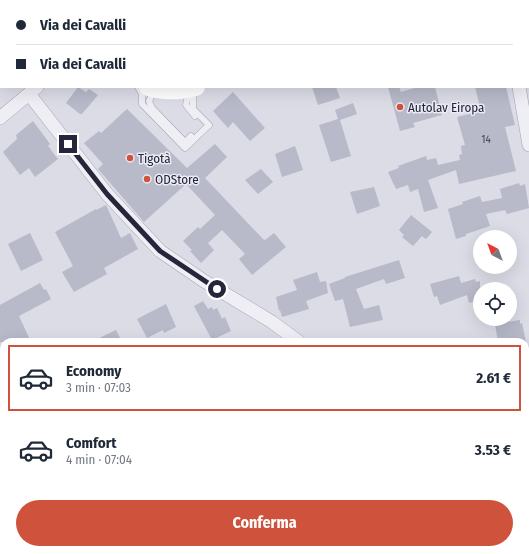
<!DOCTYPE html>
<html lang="it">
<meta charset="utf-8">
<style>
body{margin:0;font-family:"Fira Sans Condensed",sans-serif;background:#f6f6f7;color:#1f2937;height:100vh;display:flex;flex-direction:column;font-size:15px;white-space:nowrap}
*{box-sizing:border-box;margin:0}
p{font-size:13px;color:#747a83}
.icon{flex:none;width:22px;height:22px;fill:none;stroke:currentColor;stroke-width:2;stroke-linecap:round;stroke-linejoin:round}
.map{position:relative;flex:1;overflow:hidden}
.details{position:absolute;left:0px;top:338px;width:529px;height:216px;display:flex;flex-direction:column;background:#fff;border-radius:12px 12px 0 0;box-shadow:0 4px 16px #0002}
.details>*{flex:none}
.guide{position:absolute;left:0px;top:0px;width:529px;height:88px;box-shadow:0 4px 16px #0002;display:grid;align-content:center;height:88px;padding:0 16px;background:#fff}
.needle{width:26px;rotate:319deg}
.fabs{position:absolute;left:473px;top:230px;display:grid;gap:8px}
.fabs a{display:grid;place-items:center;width:44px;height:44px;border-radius:50%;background:#fff;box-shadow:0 4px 16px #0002;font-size:20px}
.end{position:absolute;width:18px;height:18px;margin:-9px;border:5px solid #25263c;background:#fff;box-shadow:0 0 0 2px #fff}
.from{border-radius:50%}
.guide b{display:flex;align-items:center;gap:14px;height:38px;font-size:15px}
.guide b+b{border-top:1px solid #e0e1e3}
.guide i{width:10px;height:10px;background:#1f2937}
ul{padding:7px 0 0;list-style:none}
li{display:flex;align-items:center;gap:12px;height:66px;margin:0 8px 6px;padding:0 8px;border:2px solid transparent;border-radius:0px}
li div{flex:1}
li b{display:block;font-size:15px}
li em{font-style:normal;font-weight:700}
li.active{border-color:#cf533c}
li>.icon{width:36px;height:36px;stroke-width:1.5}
.cta{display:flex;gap:8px;margin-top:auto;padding:8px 16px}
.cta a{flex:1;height:46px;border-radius:24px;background:#cf533c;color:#fff;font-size:16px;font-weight:700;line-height:46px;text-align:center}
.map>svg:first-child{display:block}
.green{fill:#bcd0bd}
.building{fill:#b8b9c9}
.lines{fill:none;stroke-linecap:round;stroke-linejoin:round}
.lane-casing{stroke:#a4a5b3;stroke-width:7}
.street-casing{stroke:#a4a5b3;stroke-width:14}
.lane{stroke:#eeeef4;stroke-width:6}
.street{stroke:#eeeef4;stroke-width:13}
.secondary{stroke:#fff;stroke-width:18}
.route{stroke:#25263c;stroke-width:5}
.poi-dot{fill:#cf533c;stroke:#eaebf4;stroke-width:1.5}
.labels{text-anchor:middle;stroke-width:3;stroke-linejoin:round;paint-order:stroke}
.number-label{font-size:11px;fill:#4a4b5f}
.poi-label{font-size:13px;fill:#25263c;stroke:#eaebf4;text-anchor:start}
</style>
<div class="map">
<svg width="529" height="554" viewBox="0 0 529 554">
<rect width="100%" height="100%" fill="#dbdce6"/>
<path class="green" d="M288 550H454L456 554H280Z"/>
<g class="building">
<path d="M78 87 86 92 89 89 98 95 82 114H80L66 103Z"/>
<path d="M312 87H336L340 98 318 105Z"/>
<path d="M388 87H399L401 92 418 87H435L442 115 413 123 415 127 400 131Z"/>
<path d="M475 87H506L515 125 505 127 516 171 459 184 456 170 428 180 438 208 424 212 418 189 410 192 408 185 396 189 388 172 399 168 398 166 426 156 427 160 436 158 438 165 460 160 459 155 462 154 461 146 465 145 457 117 481 111Z"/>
<path d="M233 92 265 128 250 141 233 122 228 128 213 111Z"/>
<path d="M353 103 357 114 340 120 351 156 331 162 319 125 338 119 335 110Z"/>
<path d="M127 109 187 168 215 144 227 157 205 178 263 239 265 240 274 233 286 247 252 275 239 259 245 254 222 230 208 243 214 250 201 263 190 251 192 250 183 241 198 227 200 229 215 215 186 184 144 222 98 169 103 164 84 143 99 131 101 133Z"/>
<path d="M33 121 50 144 48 146 58 159 35 177 29 168 20 175 3 152 17 139 16 135Z"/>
<path d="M295 146 303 170 282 177 275 154Z"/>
<path d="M261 169 273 182 258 194 245 180Z"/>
<path d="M519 183 520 186 525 184 529 208 507 214 505 210 486 214 490 226 466 234V236L456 239 448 209 463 204 462 202 480 196 482 202 502 198 500 189Z"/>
<path d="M374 187 380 206 357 214 350 192Z"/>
<path d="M106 205 121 238 130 233 138 249 104 268 107 274 74 292 62 272 73 266 55 232 96 209V210Z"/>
<path d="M411 215 432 232 426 239 422 236 413 246 402 237 404 235 399 230Z"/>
<path d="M30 233 43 260 21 271 8 244Z"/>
<path d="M399 260 405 278 386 284 384 279 356 289 364 309 379 305 383 320 350 327 343 299 335 301 329 284 345 278V277Z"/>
<path d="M317 272 320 282 326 281 328 293 306 301 309 309 282 317 280 310 279 311 276 297 297 290 293 280Z"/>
<path d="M459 276 461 283 475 279 476 282 480 281V300L469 303 467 295 440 305 437 296 434 297 430 284Z"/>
<path d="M40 283 44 290 46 289 51 299 19 316 31 342H0V305Z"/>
<path d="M203 301 208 309 212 307 213 310 217 308 222 319 225 317 231 331 212 340 194 306Z"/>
<path d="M166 304 176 327 164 333 163 330 147 338 137 319Z"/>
<path d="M520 320V324L522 323 526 342H498L495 324Z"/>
<path d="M116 330 122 342H91Z"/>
</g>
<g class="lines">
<defs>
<g id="lane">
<path d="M138 87 142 94V104L185 148 209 125 193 109V96L195 91"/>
<path d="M154 91 149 101 152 108 185 142 191 136"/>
<path d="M189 91 186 105 195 116"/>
</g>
<g id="street">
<path d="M507 0V1"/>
<path d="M519 87 529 145"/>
<path d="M29 94 107 194 160 251 204 281 272 322 299 342"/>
<path d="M0 118 37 87"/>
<path d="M0 502 4 507"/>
<path d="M39 550 43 554"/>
<path d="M462 550 463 554"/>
</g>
</defs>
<use href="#lane" class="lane-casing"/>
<use href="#street" class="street-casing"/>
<use href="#lane" class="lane"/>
<use href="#street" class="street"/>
<g class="secondary">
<path d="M9 0 11 1"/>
<path d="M479 1 482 0"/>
<path d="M148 87C164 92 180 91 196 87"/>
</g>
</g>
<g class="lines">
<path class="route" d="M68 144 107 194 160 251 217 289"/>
</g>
<g class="poi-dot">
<circle cx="400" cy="107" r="4"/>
<circle cx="130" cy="158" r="4"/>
<circle cx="147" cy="179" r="4"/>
</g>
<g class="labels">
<g class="number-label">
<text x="486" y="143">14</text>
</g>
<g class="poi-label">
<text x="408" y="112">Autolav Eiropa</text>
<text x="138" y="163">Tigotà</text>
<text x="155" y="184">ODStore</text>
</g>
</g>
</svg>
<div class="fabs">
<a><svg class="needle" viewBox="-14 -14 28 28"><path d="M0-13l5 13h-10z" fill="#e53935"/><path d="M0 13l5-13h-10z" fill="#747a83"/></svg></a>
<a><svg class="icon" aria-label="locate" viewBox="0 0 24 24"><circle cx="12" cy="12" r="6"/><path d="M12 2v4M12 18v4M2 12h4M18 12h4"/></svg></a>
</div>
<i class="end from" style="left:217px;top:289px"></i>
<i class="end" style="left:68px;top:144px"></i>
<div class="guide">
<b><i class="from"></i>Via dei Cavalli</b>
<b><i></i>Via dei Cavalli</b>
</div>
<section class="details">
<ul>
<li class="active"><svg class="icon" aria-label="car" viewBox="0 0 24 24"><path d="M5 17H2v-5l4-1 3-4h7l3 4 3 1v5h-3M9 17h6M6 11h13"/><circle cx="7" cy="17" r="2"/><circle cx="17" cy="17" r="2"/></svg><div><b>Economy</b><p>3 min · 07:03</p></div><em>2.61 €</em></li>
<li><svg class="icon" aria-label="car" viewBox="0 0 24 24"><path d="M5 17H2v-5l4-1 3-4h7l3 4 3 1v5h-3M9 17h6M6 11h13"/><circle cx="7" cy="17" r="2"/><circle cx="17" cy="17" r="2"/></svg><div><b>Comfort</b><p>4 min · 07:04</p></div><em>3.53 €</em></li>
</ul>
<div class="cta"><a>Conferma</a></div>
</section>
</div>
